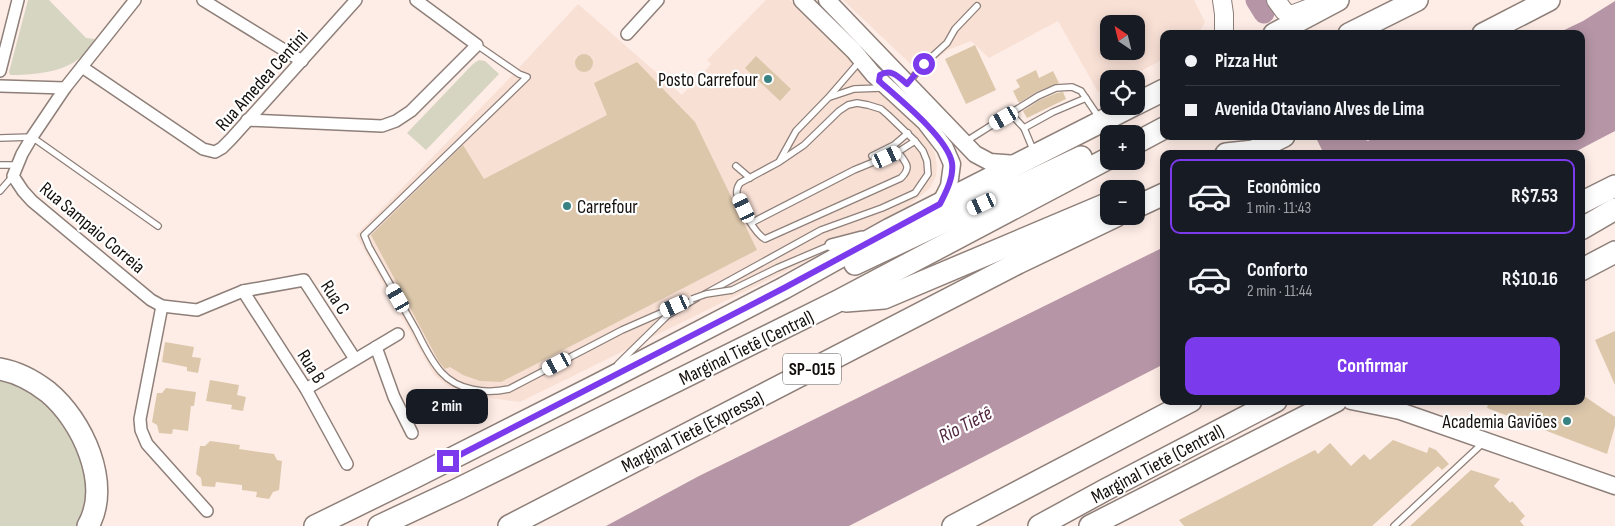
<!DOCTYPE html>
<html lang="pt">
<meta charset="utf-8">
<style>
body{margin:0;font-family:"Sofia Sans Condensed",sans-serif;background:#242831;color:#f1f3f6;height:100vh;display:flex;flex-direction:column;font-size:19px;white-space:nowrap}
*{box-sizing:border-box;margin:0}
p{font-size:16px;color:#9ea1a6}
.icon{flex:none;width:28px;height:28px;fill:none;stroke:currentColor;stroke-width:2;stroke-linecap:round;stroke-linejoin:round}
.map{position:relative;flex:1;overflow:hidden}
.details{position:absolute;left:1160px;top:150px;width:425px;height:255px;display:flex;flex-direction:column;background:#171b24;border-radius:10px;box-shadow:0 2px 12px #0003}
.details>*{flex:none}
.hud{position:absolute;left:1160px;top:30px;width:425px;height:110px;border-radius:10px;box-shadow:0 2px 12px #0003;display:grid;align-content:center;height:110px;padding:0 25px;background:#171b24}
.needle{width:32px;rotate:325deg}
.buttons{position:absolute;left:1100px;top:15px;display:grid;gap:10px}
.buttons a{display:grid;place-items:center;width:45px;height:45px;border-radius:10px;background:#171b24;box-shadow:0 2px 12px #0003;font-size:25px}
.end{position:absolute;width:22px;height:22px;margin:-11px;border:6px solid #7c3aed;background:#fff;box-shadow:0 0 0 2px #fff}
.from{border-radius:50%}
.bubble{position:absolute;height:35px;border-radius:10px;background:#171b24;box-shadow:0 2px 12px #0003;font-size:16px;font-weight:700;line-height:35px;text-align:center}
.car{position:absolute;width:15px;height:30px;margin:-15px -8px;border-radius:6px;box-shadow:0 0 4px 1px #0007;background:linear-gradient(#fff 24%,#345 0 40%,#fff 0 76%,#345 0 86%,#fff 0)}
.hud b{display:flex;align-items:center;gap:18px;height:48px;font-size:19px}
.hud b+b{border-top:1px solid #363941}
.hud i{width:12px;height:12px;background:#f1f3f6}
ul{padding:9px 0 0;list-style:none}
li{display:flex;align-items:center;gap:15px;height:75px;margin:0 10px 8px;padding:0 15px;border:2px solid transparent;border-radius:10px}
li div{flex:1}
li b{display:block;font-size:19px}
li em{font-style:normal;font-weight:700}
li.active{border-color:#7c3aed}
li>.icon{width:45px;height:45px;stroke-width:1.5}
.primary-button{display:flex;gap:10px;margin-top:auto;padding:10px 25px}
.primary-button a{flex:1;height:58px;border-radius:10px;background:#7c3aed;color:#fff;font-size:20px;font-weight:700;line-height:58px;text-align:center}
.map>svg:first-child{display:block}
.built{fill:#f8e0d5;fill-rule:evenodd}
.green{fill:#d6d5c1}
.water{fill:#b696a6}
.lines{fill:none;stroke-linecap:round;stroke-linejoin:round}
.river{stroke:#b696a6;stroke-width:21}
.building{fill:#dcc7ab}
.lane-casing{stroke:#8e7f79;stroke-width:8}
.street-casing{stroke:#8e7f79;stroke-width:14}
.secondary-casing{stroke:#8e7f79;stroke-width:19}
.primary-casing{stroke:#8e7f79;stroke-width:20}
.highway-casing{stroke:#8e7f79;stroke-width:24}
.lane{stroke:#fff;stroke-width:5.5}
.street{stroke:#fff;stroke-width:11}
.secondary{stroke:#fff;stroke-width:16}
.primary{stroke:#fff;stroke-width:18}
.highway{stroke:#fff;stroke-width:21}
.lane-bridge-casing{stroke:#8e7f79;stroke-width:8;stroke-linecap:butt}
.lane-bridge{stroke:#fff;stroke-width:5.5}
.route{stroke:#7c3aed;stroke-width:6}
.poi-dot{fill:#398282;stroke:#fff;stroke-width:2}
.labels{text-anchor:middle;stroke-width:4.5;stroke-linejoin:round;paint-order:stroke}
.shield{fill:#fff;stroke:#5a5755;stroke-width:1}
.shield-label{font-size:18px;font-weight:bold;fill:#140f0c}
.poi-label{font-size:19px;fill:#140f0c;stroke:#fff;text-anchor:end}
.street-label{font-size:19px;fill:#140f0c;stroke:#fff}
.water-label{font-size:20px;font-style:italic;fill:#522640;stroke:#fff}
</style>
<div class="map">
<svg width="1615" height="526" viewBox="0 0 1615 526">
<rect width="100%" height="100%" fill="#feede6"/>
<g class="built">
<path d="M766 0H790L919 128 927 138 935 154 937 166 936 176 930 188 908 206 839 245 520 402 483 397 448 386 434 375 356 235 503 85 578 4 682 95 711 64 707 60Z"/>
<path d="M843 0H1194L1205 22 1198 34H1164V59L1125 79H1109V87L1098 92 1058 21 989 58 971 41 948 50 919 72ZM1109 24H1136V51H1109Z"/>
</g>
<g class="green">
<path d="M28 0H49L86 38 95 39C91 45 86 52 81 57 64 73 31 75 10 75L9 72Z"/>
<path d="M479 60 485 61 499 74 426 150 407 133 473 64Z"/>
<path d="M0 381C13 384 25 388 36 395 62 412 82 451 87 482 89 497 83 513 77 526H0Z"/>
</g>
<g class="water">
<path d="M1615 1V131L1571 154H1324L1315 136H1358L1368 141 1377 136H1581V34H1556L1583 21Z"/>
<path d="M1164 247V364L849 526H606L699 476Z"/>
</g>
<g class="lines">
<path class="river" d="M1256 0 1264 13"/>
</g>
<g class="building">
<path d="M975 45 996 90 966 104 945 59Z"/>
<circle cx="584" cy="63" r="9"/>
<path d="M756 56 791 89 780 101 745 68Z"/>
<path d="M637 62 695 122 757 250 501 382 480 381 463 375 450 367 445 369 439 362 371 235 463 145 484 179 607 115 594 83Z"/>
<path d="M1036 70 1039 78 1053 71 1059 83 1036 92 1019 103 1013 91 1020 87 1016 80Z"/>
<path d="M1063 92 1066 99 1027 118 1023 111 1040 100 1057 93Z"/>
<path d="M1615 331V385L1595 340Z"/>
<path d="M165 342 194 347 192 357 201 358 198 373 187 371V367L162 362Z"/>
<path d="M210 380 239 385 237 395 246 397 243 411 231 409 232 405 206 401Z"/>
<path d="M166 388 196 392 194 406H191L188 431 173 429 172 434 159 433 157 425 152 422 157 393H162Z"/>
<path d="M1581 394 1615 417V426L1607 454 1487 408 1489 401H1581Z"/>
<path d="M1393 440 1427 453 1429 447 1436 450 1449 464 1442 470 1438 466 1372 526H1184L1179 520 1315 450 1318 454 1330 443 1351 466 1364 454 1370 460Z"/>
<path d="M210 441 240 445 239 449 274 454 277 460 282 461 279 490 273 492 269 499 256 497 257 492 242 490V485L216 482 215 487 202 486 201 478 196 474 200 446H205Z"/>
<path d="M1471 470 1500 479 1494 486 1510 503 1512 501 1525 516 1520 521 1524 526H1410Z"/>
</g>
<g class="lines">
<defs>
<g id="lane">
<path d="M477 45 519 74 527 77 364 235 369 247C384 274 400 302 416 330 423 344 431 361 441 372 458 391 486 394 509 389L622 330 679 305"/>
<path d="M908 83 924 64 947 43 955 29 977 6"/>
<path d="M830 97 854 89 882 88"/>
<path d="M1011 114 1024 128 1034 152"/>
<path d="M1024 128 1053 112 1086 98"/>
<path d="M0 138 32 137 158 226"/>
<path d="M965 142 1038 96 1056 88 1072 87 1081 91 1100 119"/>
<path d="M872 156 894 145 908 133"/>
<path d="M780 160 796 131 828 98 860 61"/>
<path d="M0 165H18"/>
<path d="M736 166 750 178"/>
<path d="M0 191 13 176"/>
<path d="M751 223 854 170 898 152 915 141"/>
<path d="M732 290 777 268 831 245"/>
<path d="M705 294 821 230 882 208 915 193 928 174 927 161 923 151 915 141 888 115 881 109 868 105 857 103 848 105 839 111 804 145 779 162 740 183C738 186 736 190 737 194 740 206 755 234 765 239L901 178C912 167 906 163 898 152"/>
<path d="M618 364 668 315 697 298"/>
<path d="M1394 526 1484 442"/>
</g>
<g id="street">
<path d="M135 0 65 88 32 137 22 154 13 176 23 191 32 201 151 300 162 306 197 310 243 291 304 280 355 359"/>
<path d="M203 0 302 61"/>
<path d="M627 34 658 0"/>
<path d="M82 67 203 149 215 152 222 148 231 139 356 0"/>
<path d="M0 71 18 0"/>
<path d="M0 86 65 88"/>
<path d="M247 120 382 126 396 121 411 111 477 45 416 0"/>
<path d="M831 245 862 237"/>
<path d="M243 291 306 389 347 464"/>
<path d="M162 306 140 419 141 430 147 444 207 511"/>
<path d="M376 347 394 397 412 433"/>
<path d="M306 389 398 334"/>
</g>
<g id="secondary">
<path d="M802 0 854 51 873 74 925 122 945 148 952 164 949 186 940 204"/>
<path d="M827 0 975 154 990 162 1017 164"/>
<path d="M1351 401 1400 411 1615 486"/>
</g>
<g id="primary">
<path d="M1222 0 1224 14V34"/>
<path d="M1276 0 1284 11 1291 15 1312 7"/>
</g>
<g id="highway">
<path d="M1274 34 1338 0"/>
<path d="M1349 34 1417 0"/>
<path d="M1483 34 1549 0"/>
<path d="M1136 104 1164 90"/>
<path d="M1136 143 1164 128"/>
<path d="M1226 154 1254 151"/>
<path d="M1248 154 1284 136"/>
<path d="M1581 203 1615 186"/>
<path d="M1136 207 1164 194"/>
<path d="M1581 229 1615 209"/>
<path d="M855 264 1081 157"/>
<path d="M1581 270 1615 252"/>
<path d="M846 301 884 298 1109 203"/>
<path d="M0 369C17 372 34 381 48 392 82 420 112 484 88 526"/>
<path d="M315 526 415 477 599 384 784 288 890 229 1132 106"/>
<path d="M379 526 458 489 836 302 1109 158"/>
<path d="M509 526 1018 263 1116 216"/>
<path d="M953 526 1191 401"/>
<path d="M1039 526 1105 490 1276 401"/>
<path d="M1090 526 1336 401"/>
</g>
</defs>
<use href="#lane" class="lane-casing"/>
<use href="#street" class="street-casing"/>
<use href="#secondary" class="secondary-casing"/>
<use href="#primary" class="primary-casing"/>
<use href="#highway" class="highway-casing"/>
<use href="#lane" class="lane"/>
<use href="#street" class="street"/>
<use href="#secondary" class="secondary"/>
<use href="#primary" class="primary"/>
<use href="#highway" class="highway"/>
<defs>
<path id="lane-bridge" d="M692 299 706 294 732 290"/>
</defs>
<use href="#lane-bridge" class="lane-bridge-casing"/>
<use href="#lane-bridge" class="lane-bridge"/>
</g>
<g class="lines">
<path class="route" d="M448 461 784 288 940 204C946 192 954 177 952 163 948 138 898 98 879 81L880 75C891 68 899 77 907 84L924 64"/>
</g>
<g class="poi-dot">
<circle cx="768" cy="79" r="5"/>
<circle cx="567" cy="206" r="5"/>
<circle cx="1567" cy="421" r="5"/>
</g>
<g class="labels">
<rect class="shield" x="783" y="353.5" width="58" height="31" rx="4"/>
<g class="shield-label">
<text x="812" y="375">SP-015</text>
</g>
<g class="poi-label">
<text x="758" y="86">Posto Carrefour</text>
<text x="577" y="213" text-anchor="start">Carrefour</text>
<text x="1557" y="428">Academia Gaviões</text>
</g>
<g class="street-label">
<text transform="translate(261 80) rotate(-48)" y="7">Rua Amedea Centini</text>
<text transform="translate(93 227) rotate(40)" y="7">Rua Sampaio Correia</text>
<text transform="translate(336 297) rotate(57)" y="7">Rua C</text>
<text transform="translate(746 347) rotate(-26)" y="7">Marginal Tietê (Central)</text>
<text transform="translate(312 366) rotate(58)" y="7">Rua B</text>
<text transform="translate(692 431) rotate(-27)" y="7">Marginal Tietê (Expressa)</text>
<text transform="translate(1157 463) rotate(-28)" y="7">Marginal Tietê (Central)</text>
</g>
<g class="water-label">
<text transform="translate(965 424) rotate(-27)" y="7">Rio Tietê</text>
</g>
</g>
</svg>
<div class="buttons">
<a><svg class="needle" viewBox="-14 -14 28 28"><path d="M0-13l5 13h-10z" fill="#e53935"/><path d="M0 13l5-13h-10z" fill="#9ea1a6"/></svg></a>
<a><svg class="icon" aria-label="locate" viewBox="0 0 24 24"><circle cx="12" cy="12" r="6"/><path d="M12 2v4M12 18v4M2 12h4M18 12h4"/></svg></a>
<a>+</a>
<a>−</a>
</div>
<i class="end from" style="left:924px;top:64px"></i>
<i class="end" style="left:448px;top:461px"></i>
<div class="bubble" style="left:406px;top:389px;width:82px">2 min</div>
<i class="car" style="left:1004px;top:118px;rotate:240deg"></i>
<i class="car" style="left:887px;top:157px;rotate:65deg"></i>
<i class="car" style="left:982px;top:204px;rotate:245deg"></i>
<i class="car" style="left:744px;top:208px;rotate:335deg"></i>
<i class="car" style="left:398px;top:298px;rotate:330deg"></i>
<i class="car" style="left:675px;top:306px;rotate:246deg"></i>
<i class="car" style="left:557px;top:364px;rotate:242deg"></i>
<div class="hud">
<b><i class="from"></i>Pizza Hut</b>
<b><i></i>Avenida Otaviano Alves de Lima</b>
</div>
<section class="details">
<ul>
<li class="active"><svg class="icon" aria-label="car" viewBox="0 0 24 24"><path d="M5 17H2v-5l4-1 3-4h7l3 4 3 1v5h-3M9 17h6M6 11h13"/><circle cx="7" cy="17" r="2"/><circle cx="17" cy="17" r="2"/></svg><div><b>Econômico</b><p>1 min · 11:43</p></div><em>R$7.53</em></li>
<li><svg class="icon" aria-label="car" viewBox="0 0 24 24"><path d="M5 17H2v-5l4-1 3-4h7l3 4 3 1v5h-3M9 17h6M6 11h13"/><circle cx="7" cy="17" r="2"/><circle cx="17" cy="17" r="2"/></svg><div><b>Conforto</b><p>2 min · 11:44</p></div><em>R$10.16</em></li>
</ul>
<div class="primary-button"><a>Confirmar</a></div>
</section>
</div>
